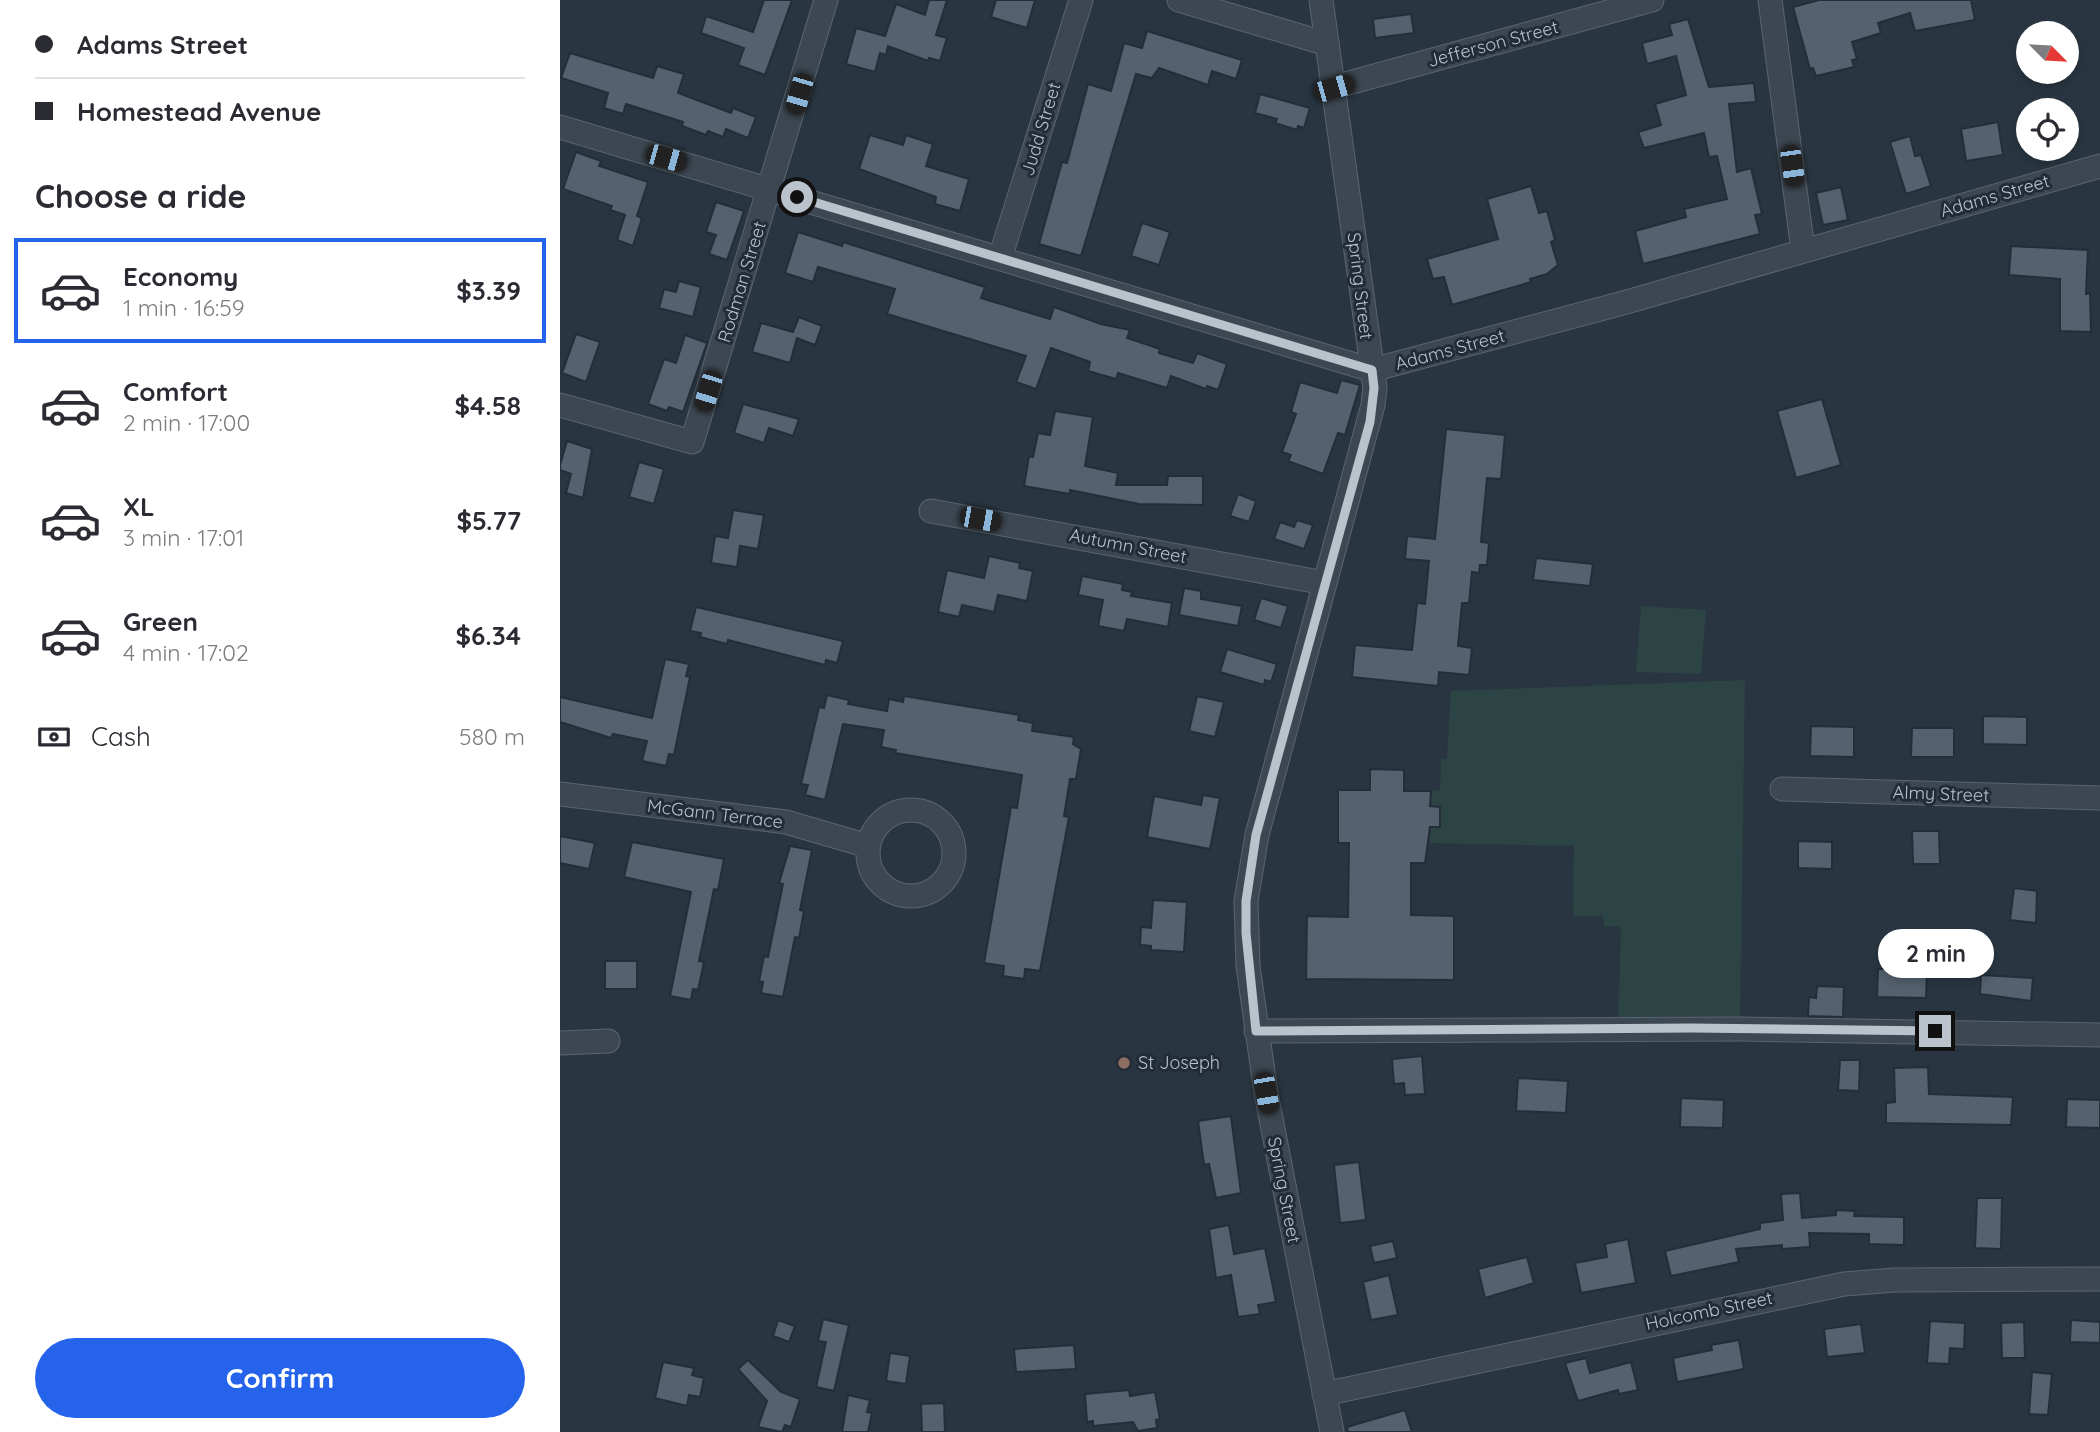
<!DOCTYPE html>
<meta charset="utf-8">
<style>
body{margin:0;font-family:Quicksand,sans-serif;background:#f2f2f3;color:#2b2b33;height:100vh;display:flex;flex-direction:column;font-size:26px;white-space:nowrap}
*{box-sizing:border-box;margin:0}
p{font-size:23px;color:#7c7c81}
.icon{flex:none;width:38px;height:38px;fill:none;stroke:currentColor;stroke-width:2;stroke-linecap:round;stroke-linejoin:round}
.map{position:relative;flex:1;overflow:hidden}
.side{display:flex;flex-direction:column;background:#fff;width:560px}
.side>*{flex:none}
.hud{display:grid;align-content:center;height:154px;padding:0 35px;background:#fff}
.needle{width:46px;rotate:114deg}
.controls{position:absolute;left:1456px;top:21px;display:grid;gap:14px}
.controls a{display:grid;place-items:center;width:63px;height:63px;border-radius:50%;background:#fff;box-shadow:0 4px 10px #0003;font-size:35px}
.end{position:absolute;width:32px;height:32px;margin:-16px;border:9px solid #bac2cb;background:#111;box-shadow:0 0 0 4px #111}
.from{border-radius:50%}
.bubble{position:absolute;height:49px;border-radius:24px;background:#fff;box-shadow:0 4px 10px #0003;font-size:23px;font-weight:700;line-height:49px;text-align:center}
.car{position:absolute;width:21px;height:42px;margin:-21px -10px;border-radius:9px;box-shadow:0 0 5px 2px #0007;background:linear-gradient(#222 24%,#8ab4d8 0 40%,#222 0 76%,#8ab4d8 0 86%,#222 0)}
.hud b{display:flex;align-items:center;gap:24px;height:66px;font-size:26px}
.hud b+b{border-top:2px solid #e1e1e2}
.hud i{width:18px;height:18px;background:#2b2b33}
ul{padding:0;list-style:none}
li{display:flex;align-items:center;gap:21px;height:105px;margin:0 14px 10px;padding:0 21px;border:4px solid transparent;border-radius:0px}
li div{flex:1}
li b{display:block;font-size:26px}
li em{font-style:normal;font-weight:700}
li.selected{border-color:#2563eb}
li>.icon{width:63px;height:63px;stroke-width:1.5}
h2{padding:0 35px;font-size:32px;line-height:84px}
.pay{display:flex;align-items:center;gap:18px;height:77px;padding:0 35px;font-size:26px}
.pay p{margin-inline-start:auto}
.button{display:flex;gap:14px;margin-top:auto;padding:14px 35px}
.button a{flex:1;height:80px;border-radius:42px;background:#2563eb;color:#fff;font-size:28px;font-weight:700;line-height:80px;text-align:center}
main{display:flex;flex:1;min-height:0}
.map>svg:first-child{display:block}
.green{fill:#2c4443}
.building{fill:#54616e;stroke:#232e39;stroke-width:2}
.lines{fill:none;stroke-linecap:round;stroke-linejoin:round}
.street-casing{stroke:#5b656f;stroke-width:25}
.street{stroke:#3d4751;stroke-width:23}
.route{stroke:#bac2cb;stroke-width:9}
.education-dot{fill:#8d6e63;stroke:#212c37;stroke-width:2.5}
.labels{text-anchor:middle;stroke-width:6;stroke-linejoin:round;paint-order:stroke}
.street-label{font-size:18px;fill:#bac2cb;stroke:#212c37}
.poi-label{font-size:18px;fill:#bac2cb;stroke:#212c37;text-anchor:start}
</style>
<main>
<section class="side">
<div class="hud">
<b><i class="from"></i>Adams Street</b>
<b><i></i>Homestead Avenue</b>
</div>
<h2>Choose a ride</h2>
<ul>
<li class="selected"><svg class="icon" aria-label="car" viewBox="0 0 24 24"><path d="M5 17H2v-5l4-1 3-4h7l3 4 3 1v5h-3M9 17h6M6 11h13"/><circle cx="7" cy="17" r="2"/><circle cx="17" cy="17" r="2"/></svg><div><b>Economy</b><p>1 min · 16:59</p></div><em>$3.39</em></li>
<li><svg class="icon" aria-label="car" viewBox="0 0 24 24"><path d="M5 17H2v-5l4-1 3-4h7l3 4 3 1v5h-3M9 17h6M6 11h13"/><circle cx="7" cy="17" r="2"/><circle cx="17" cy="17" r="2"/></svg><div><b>Comfort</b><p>2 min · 17:00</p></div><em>$4.58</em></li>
<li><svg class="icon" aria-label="car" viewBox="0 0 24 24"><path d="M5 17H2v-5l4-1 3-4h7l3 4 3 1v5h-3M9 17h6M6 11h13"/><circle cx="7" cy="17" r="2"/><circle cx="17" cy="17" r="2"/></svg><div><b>XL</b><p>3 min · 17:01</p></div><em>$5.77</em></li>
<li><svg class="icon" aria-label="car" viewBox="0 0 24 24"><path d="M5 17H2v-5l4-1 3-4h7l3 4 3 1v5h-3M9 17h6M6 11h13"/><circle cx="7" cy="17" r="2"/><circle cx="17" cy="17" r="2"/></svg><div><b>Green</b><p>4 min · 17:02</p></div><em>$6.34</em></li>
</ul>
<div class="pay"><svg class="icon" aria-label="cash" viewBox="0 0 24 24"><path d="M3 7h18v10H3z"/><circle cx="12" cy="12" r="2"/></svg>Cash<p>580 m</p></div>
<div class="button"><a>Confirm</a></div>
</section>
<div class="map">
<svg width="1540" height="1432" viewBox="0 0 1540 1432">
<rect width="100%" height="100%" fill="#293641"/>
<g class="green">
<path d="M1081 606 1146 610 1141 674 1076 672Z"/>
<path d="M1185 680 1180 1029H1058L1061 926H1044L1043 916H1013L1014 846 870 843V827H880V807L870 806 871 791 880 790 881 759 887 758 891 691Z"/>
</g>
<g class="building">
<path d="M204 0H232L205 75 178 65 184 48 141 33 146 16 193 32Z"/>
<path d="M369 0H387L376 35 387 38 380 61 369 58 368 61 328 46 326 55 320 53 315 72 286 64 296 28 325 36 336 4 365 15Z"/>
<path d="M436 0H475L467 28 431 17Z"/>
<path d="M1259 0H1411L1415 20 1355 31 1350 13 1318 23 1321 33 1292 42 1297 59 1292 60 1294 67 1256 76 1253 68 1250 69 1233 7Z"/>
<path d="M851 14 854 33 815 38 813 19Z"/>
<path d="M1128 19 1149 87 1194 83 1196 102 1169 104 1177 172 1191 168 1202 214 1195 215 1200 234 1083 264 1075 231 1126 217 1124 209 1167 199 1157 156 1149 157 1144 133 1084 148 1078 132 1101 125 1095 104 1126 95 1116 56 1087 64 1082 43 1112 35 1109 24Z"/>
<path d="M587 31 682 60 676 79 652 71 648 85 599 68 592 78 576 74 521 256 479 244 502 162 507 163 528 84 551 91 564 43 582 48Z"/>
<path d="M10 53 93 78 97 66 124 74 118 93 171 113 173 108 196 117 188 138 166 129 163 137 148 131 146 135 122 126 123 122 66 104 63 114 44 108 48 93 1 78Z"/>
<path d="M700 94 750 108 744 128 738 126 737 130 715 123 717 119 695 113Z"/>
<path d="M1438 122 1443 155 1406 161 1401 129Z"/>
<path d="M310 135 343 145 346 135 373 144 366 166 409 179 400 211 375 204 376 197 299 169Z"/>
<path d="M1350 136 1355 156 1361 155 1371 186 1346 194 1330 142Z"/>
<path d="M16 152 41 161 39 166 88 182 77 216 82 218 73 246 57 240 65 215 50 210 52 206 3 189Z"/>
<path d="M971 186 979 213 987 211 995 240 991 242 998 265 987 274 970 279 971 282 892 305 884 277 873 279 867 259 938 239 927 199Z"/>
<path d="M1281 187 1288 220 1263 225 1256 193Z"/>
<path d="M156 202 184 211 167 260 149 254 156 235 146 232Z"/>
<path d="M582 223 610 232 599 265 571 256Z"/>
<path d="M238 232 282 246 283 242 425 287 421 298 490 319 494 307 541 324 570 330 567 338 600 349 599 353 633 363 637 353 667 364 658 390 647 386 646 389 611 376 607 388 558 373 556 379 528 371 530 362 491 348 476 389 456 382 466 356 327 314 335 289 258 267 253 282 225 273Z"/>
<path d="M1451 246 1528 250 1526 294 1530 293 1531 332 1500 331V279L1449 275Z"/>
<path d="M119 281 141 287 133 317 99 308 104 289 116 292Z"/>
<path d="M239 317 262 326 255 345 237 338 230 363 192 352 201 323 233 332Z"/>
<path d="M16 334 40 342 26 382 2 373Z"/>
<path d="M125 335 147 343 123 412 109 407 107 411 88 404 104 359 116 363Z"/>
<path d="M781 380 800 385 785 435 778 433 763 474 728 461 731 455 722 452 736 414 731 412 740 382 777 393Z"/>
<path d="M1262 399 1281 465 1236 478 1217 411Z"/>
<path d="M183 404 239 419 233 436 209 428 204 443 174 433Z"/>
<path d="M495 411 533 417 525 466 558 473 556 485H607L608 476H643V505L579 504 510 490V494L464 486 469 456 473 457 478 433 490 435Z"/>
<path d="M886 429 945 435 941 479 927 478 921 542 929 543 927 565H920L919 573 912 572 909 603H902L898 646 912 648 909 675 879 672 878 686 792 677 795 645 852 650 857 603 865 604 869 561 845 559 847 536 875 539Z"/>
<path d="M7 441 32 449 23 498 6 493 11 474 0 470V465Z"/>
<path d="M79 462 104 469 94 504 69 497Z"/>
<path d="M678 494 696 501 689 522 670 516Z"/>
<path d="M173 510 204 515 198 549 180 546 177 567 151 563 155 536 168 538Z"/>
<path d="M737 520 753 525 744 549 714 539 720 522 734 527Z"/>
<path d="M429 556 460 563 459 568 473 571 467 601 438 595 434 612 402 605 399 617 378 612 387 570 424 578Z"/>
<path d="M976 558 1033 564 1030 586 973 580Z"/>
<path d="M522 576 563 584 562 590 572 592 571 596 612 603 608 627 567 619 564 631 538 626 543 600 518 595Z"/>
<path d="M624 588 641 591V599L682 606 678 626 619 615Z"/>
<path d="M701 598 728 606 721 628 694 620Z"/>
<path d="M136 607 283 641 277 663 266 660 265 665 168 640 167 644 140 637 141 633 130 631Z"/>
<path d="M667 649 717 664 711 682 705 680 704 685 660 672Z"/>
<path d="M105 659 129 664 126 676 130 677 114 755 109 754 106 766 82 761 87 741 53 734 51 738 0 722V697L92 718Z"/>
<path d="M267 695 289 700 288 704 327 711 329 699 343 702 344 696 459 715 458 720 473 723 472 731 514 737 513 744 521 749 516 779H510L504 816 509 817 480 971 465 969 464 979 443 976 444 966 424 963 451 807 457 808 462 775 335 753 336 750 321 747 324 730 283 724 265 800 245 795 248 785 241 784 259 707 264 708Z"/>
<path d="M637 696 664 702 655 737 629 731Z"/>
<path d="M1423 716 1467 717V745L1423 744Z"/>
<path d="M1251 726 1294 727V757L1250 756Z"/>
<path d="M1352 728H1394V757H1351Z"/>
<path d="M810 769 844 770V791H871L870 806 880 807V827H870L865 863H851V915L894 916V980L746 979 747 916 788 917 789 843H778V790H810Z"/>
<path d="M643 795 660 798 650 849 587 837 594 796 641 805Z"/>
<path d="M1352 831H1379L1380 864H1353Z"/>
<path d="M0 836 35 843 29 869 0 863Z"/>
<path d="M1238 841 1272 842V869L1238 868Z"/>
<path d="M72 842 164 859 158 890 154 889 139 961 144 962 138 990 133 989 131 1000 110 996 131 892 64 877Z"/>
<path d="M230 846 252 850 240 910 244 911 239 938 235 937 223 997 201 993 203 982 199 981 204 956 208 957 223 884 219 883Z"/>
<path d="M1454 888 1477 891 1476 923 1450 920Z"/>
<path d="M593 900 627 902 624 952 591 950V946L580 945 581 927 591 928Z"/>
<rect x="45" y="961" width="32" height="28"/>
<path d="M1318 969H1367L1366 998 1317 997Z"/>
<path d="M1421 975 1473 978 1471 1001 1420 994Z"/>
<path d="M1257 986 1284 987 1283 1017 1248 1016 1249 997 1256 998Z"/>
<path d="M862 1056 865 1094 845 1095 844 1083 834 1084 832 1059Z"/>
<path d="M1280 1060H1300L1299 1091 1278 1090Z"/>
<path d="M1368 1067 1369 1094 1453 1097 1451 1125 1326 1123V1103L1335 1102 1334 1068Z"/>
<path d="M958 1078 1008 1081 1006 1113 956 1111Z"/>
<path d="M1121 1098 1164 1100 1163 1128 1120 1127Z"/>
<path d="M1507 1099 1540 1100V1128L1506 1127Z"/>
<path d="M671 1116 681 1193 656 1198 649 1164 644 1165 638 1121Z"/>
<path d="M799 1162 806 1220 780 1223 774 1165Z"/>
<path d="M1240 1193 1242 1218 1276 1215V1210L1295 1211 1294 1216 1344 1217V1245L1309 1244V1234L1249 1233 1250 1247 1222 1249V1245L1176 1249 1179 1262 1111 1276 1105 1251 1200 1229V1223L1223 1220 1221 1194Z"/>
<path d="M1417 1198H1442L1441 1249 1415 1248Z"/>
<path d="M669 1225 674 1254 705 1248 716 1302 698 1305 700 1314 678 1317 671 1275 656 1278 649 1229Z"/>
<path d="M1068 1239 1076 1283 1021 1293 1015 1263 1047 1257 1045 1244Z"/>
<path d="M833 1241 837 1258 814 1263 810 1246Z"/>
<path d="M967 1257 974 1283 925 1298 918 1269Z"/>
<path d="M829 1275 838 1315 811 1320 803 1282Z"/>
<path d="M263 1319 289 1325 274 1391 256 1387 266 1342 258 1341Z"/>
<path d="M218 1320 235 1326 229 1342 213 1336Z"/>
<path d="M1511 1320 1540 1322V1343L1510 1342Z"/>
<path d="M1370 1321 1405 1323 1404 1349 1390 1348 1389 1364 1367 1363Z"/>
<path d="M1464 1322 1465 1358H1442L1441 1323Z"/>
<path d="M1301 1324 1305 1353 1267 1357 1264 1329Z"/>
<path d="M1179 1340 1184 1369 1117 1382 1113 1358 1152 1350 1151 1345Z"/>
<path d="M514 1345 516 1369 456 1372 454 1349Z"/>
<path d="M330 1353 350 1356 346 1384 326 1381Z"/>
<path d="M1026 1358 1030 1373 1071 1362 1078 1390 1059 1394 1058 1390 1018 1401 1005 1363Z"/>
<path d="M188 1360 221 1392 240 1399 231 1427 225 1425 222 1432 198 1427 207 1401 178 1369Z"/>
<path d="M103 1362 134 1368 132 1375 144 1378 140 1397 129 1395 127 1406 95 1398Z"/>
<path d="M1472 1372 1492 1374 1488 1415 1469 1414Z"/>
<path d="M569 1390 570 1396 595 1392 600 1419 596 1420 597 1428 578 1431 573 1422 533 1426V1421L527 1422 525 1394Z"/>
<path d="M288 1395 310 1400 307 1412 312 1413 308 1432H282Z"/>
<path d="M384 1403 385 1432H362L361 1404Z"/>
<path d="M845 1410 852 1432H788L787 1427Z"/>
</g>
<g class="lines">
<defs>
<g id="street">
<path d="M619 0 767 44"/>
<path d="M761 0 815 388 813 405 697 835 686 901 688 966 706 1093 772 1432"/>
<path d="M1210 0 1243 250"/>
<path d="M774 87 1092 0"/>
<path d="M0 127 812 370 1063 303 1540 166"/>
<path d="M440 258 521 0"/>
<path d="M0 405 132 442 266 0"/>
<path d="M371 511 765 583"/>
<path d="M1222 789 1540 798"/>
<path d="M0 794 226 822 308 846"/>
<circle cx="351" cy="853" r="43"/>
<path d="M696 1031 1180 1029 1540 1035"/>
<path d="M0 1043 48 1041"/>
<path d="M764 1394 1284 1284 1335 1280 1540 1279"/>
</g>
</defs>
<use href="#street" class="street-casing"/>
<use href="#street" class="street"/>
</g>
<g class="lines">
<path class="route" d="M237 197 812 370 814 388 810 422 696 835 686 901V933L696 1031 1131 1028 1375 1031"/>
</g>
<circle class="education-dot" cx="564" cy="1063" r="7"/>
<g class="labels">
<g class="street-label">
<text transform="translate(933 44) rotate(-15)" y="6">Jefferson Street</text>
<text transform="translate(481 129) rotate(-73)" y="6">Judd Street</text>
<text transform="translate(1435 196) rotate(-16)" y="6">Adams Street</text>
<text transform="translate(182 282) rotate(-73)" y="6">Rodman Street</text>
<text transform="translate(800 286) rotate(83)" y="6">Spring Street</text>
<text transform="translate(890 350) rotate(-15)" y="6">Adams Street</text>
<text transform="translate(568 546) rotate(11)" y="6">Autumn Street</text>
<text transform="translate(1381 794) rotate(2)" y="6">Almy Street</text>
<text transform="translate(155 814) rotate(7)" y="6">McGann Terrace</text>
<text transform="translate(724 1190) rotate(79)" y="6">Spring Street</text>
<text transform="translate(1149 1311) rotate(-12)" y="6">Holcomb Street</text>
</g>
<g class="poi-label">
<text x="578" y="1069">St Joseph</text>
</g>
</g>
</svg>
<div class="controls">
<a><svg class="needle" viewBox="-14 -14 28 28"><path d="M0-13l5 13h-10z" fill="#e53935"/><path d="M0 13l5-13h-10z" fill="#7c7c81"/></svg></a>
<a><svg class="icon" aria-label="locate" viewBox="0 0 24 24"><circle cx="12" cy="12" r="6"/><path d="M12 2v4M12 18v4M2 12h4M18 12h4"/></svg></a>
</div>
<i class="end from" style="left:237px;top:197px"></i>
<i class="end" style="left:1375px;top:1031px"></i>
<div class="bubble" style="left:1318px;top:929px;width:116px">2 min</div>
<i class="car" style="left:774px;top:88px;rotate:74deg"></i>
<i class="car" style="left:239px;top:94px;rotate:196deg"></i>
<i class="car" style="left:106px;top:158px;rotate:106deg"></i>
<i class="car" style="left:1232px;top:166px;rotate:172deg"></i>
<i class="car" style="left:148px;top:391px;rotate:197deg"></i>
<i class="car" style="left:420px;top:519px;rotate:100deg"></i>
<i class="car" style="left:706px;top:1093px;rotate:170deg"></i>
</div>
</main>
